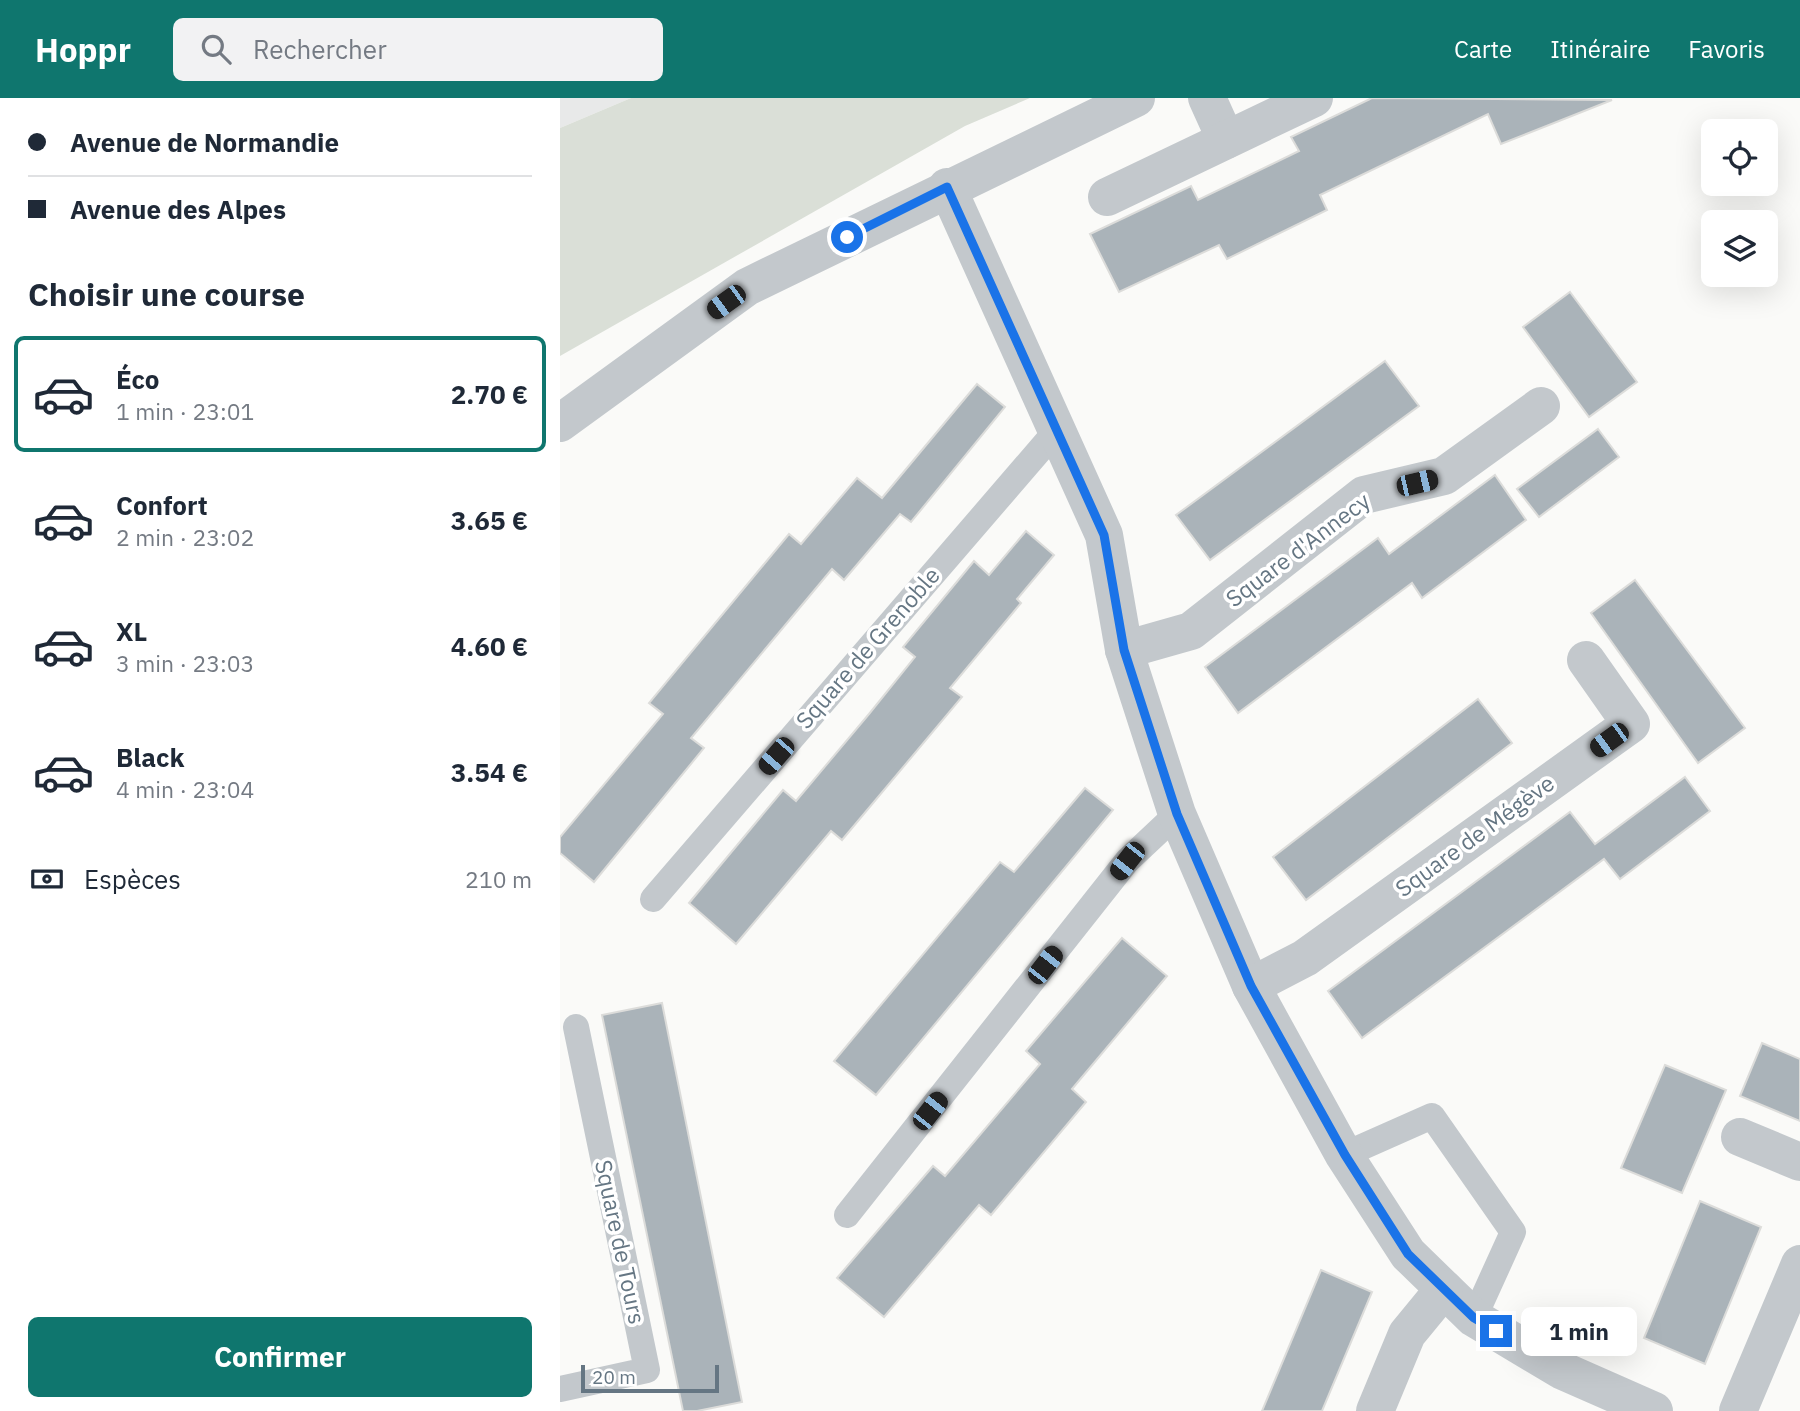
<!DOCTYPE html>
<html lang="fr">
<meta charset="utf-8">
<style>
body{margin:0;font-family:"IBM Plex Sans",sans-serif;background:#f2f2f3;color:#1f2937;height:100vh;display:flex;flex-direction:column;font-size:26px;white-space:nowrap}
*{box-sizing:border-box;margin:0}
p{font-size:23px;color:#747a83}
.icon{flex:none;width:38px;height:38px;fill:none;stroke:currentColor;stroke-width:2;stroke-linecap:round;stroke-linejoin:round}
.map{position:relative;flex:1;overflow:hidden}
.sheet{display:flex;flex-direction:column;background:#fff;width:560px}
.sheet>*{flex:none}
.top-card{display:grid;align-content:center;height:154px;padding:0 28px;background:#fff}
.buttons{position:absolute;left:1141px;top:21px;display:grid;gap:14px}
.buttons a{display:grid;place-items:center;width:77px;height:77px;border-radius:10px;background:#fff;box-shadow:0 7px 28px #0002;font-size:35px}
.scale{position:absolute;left:21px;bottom:18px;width:138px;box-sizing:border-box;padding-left:7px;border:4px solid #657683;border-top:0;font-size:19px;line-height:24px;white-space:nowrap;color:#657683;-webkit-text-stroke:5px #fff;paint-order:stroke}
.end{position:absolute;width:32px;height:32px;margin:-16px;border:9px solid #1a73e8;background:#fff;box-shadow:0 0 0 4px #fff}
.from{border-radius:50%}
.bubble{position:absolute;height:49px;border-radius:10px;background:#fff;box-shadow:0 7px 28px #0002;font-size:23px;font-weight:700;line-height:49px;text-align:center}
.car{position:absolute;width:21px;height:42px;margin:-21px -10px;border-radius:9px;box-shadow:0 0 5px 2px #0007;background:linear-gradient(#222 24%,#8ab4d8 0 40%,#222 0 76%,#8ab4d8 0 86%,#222 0)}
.top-card b{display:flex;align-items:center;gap:24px;height:66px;font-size:26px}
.top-card b+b{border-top:2px solid #e0e1e3}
.top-card i{width:18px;height:18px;background:#1f2937}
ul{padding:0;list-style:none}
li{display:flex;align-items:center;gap:21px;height:116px;margin:0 14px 10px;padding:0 14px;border:4px solid transparent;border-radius:10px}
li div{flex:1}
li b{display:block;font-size:26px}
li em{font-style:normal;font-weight:700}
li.current{border-color:#0f766e}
li>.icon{width:63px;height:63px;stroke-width:1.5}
h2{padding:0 28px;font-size:32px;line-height:84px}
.pay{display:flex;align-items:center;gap:18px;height:77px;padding:0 28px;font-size:26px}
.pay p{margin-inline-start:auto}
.button{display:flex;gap:14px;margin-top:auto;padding:14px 28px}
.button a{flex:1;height:80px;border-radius:10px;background:#0f766e;color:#fff;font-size:28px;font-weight:700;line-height:80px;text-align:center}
header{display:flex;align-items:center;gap:42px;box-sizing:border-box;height:98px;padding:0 35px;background:#0f766e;color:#fff}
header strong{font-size:33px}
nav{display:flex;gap:38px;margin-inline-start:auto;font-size:24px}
.search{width:490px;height:63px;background:#f2f2f3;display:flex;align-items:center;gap:18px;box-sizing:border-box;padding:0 24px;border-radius:10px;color:#747a83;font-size:26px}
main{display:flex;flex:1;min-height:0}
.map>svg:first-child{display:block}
.built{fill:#e8e9e9}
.green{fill:#dadfd7}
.building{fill:#aab3b9;stroke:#dcdcda;stroke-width:2}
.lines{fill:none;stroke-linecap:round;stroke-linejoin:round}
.service{stroke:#c3c8cc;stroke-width:26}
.minor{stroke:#c3c8cc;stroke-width:38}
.route{stroke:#1a73e8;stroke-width:9}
.labels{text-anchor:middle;stroke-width:7;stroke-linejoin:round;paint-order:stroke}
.street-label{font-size:23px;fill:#657683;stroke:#fff}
</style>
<header>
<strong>Hoppr</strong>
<div class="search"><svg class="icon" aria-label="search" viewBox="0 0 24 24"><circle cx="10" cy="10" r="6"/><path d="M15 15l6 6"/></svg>Rechercher</div>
<nav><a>Carte</a><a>Itinéraire</a><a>Favoris</a></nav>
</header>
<main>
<section class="sheet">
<div class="top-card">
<b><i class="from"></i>Avenue de Normandie</b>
<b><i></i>Avenue des Alpes</b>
</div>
<h2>Choisir une course</h2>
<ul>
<li class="current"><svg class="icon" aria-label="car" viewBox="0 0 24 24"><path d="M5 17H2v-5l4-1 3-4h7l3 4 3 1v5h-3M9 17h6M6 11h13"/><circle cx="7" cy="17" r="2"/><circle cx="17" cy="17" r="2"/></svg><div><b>Éco</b><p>1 min · 23:01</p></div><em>2.70 €</em></li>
<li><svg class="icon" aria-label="car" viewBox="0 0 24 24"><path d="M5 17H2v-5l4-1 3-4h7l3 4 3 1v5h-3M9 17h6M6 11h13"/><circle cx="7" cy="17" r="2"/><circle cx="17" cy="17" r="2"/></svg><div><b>Confort</b><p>2 min · 23:02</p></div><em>3.65 €</em></li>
<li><svg class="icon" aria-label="car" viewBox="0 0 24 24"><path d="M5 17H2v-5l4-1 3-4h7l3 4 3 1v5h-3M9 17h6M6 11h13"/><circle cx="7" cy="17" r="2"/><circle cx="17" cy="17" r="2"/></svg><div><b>XL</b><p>3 min · 23:03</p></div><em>4.60 €</em></li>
<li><svg class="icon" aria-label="car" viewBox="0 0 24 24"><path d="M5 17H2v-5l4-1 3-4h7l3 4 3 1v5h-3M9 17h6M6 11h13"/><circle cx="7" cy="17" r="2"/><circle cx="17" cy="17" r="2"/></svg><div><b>Black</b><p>4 min · 23:04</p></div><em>3.54 €</em></li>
</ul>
<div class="pay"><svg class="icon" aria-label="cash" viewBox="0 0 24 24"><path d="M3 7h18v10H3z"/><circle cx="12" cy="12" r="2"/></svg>Espèces<p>210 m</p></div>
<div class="button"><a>Confirmer</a></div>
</section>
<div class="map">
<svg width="1240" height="1313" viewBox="0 0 1240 1313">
<rect width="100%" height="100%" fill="#fafaf8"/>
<path class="built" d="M0 0H71L0 30Z"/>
<path class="green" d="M71 0H470L405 28 0 258V30Z"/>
<g class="building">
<path d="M812 0 1052 2 941 46 928 16 760 97 767 112 667 161 659 147 559 194 530 136 631 88 638 102 739 53 731 39Z"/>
<path d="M1010 194 1077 284 1029 319 963 229Z"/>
<path d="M825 263 859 308 650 462 616 417Z"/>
<path d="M417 286 445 309 351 424 340 416 284 482 272 471 131 640 144 650 34 784 0 755V739L103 616 89 605 229 436 241 446 297 380 322 400Z"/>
<path d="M1038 331 1059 359 979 419 957 391Z"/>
<path d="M935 377 966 422 862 500 852 485 678 615 645 569 818 440 829 456Z"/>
<path d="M466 433 494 457 457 501 461 505 390 590 402 599 282 742 271 733 176 846 129 805 223 692 236 703 309 616 355 559 343 549 414 463 429 477Z"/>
<path d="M1075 482 1185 630 1138 665 1031 515Z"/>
<path d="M918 601 952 645 746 802 713 759Z"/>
<path d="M1125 679 1150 713 1060 781 1044 761 802 940 768 893 1010 714 1035 746Z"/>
<path d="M525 690 553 712 316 997 274 963 440 764 454 774Z"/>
<path d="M562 840 607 878 512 991 526 1004 431 1117 419 1107 324 1219 277 1180 373 1068 385 1078 480 966 466 953Z"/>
<path d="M102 905 182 1304 137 1313H123L42 917Z"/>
<path d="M1202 945 1240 961V1023L1180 998Z"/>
<path d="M1105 967 1166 992 1122 1095 1061 1070Z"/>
<path d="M1140 1103 1201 1129 1145 1266 1084 1240Z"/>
<path d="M761 1172 812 1194 762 1313H702Z"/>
</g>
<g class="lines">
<g class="service">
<path d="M93 801 497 332"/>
<path d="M784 1057 872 1018 953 1134 914 1220"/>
<path d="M287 1117 567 763 617 716"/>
<path d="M0 1291 87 1272 16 929"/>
</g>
<g class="minor">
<path d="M647 0 666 42"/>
<path d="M387 89 544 437 564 552 617 716 691 888 784 1057 848 1156 914 1220 1001 1272 1094 1313"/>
<path d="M547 99 754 0"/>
<path d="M0 325 187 189 576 0"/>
<path d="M564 552 631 533 804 397 884 378 981 308"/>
<path d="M691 888 745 860 1071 626 1026 562"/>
<path d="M1180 1039 1240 1064"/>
<path d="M815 1313 847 1236 884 1191"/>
<path d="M1178 1313 1240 1166"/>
</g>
</g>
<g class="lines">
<path class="route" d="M287 139 387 89 544 437 564 552 617 716 691 888 785 1057 848 1156 914 1220 936 1233"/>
</g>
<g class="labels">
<g class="street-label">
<text transform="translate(738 452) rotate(-37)" y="8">Square d'Annecy</text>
<text transform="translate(308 550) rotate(-49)" y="8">Square de Grenoble</text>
<text transform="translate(915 738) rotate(-36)" y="8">Square de Mégève</text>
<text transform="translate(60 1144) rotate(78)" y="8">Square de Tours</text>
</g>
</g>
</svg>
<div class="buttons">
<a><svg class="icon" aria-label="locate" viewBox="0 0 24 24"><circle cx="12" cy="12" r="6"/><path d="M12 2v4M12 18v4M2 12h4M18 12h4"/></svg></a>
<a><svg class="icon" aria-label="layers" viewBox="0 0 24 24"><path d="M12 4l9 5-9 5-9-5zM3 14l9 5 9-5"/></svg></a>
</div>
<div class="scale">20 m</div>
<i class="end from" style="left:287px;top:139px"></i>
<i class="end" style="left:936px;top:1233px"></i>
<div class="bubble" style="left:961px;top:1209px;width:116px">1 min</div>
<i class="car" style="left:166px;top:204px;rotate:234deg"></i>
<i class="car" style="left:857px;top:385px;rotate:77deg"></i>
<i class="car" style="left:1049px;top:642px;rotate:234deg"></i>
<i class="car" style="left:216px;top:658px;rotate:221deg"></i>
<i class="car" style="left:567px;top:763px;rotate:218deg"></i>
<i class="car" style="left:485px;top:867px;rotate:38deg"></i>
<i class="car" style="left:370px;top:1013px;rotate:38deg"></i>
</div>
</main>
